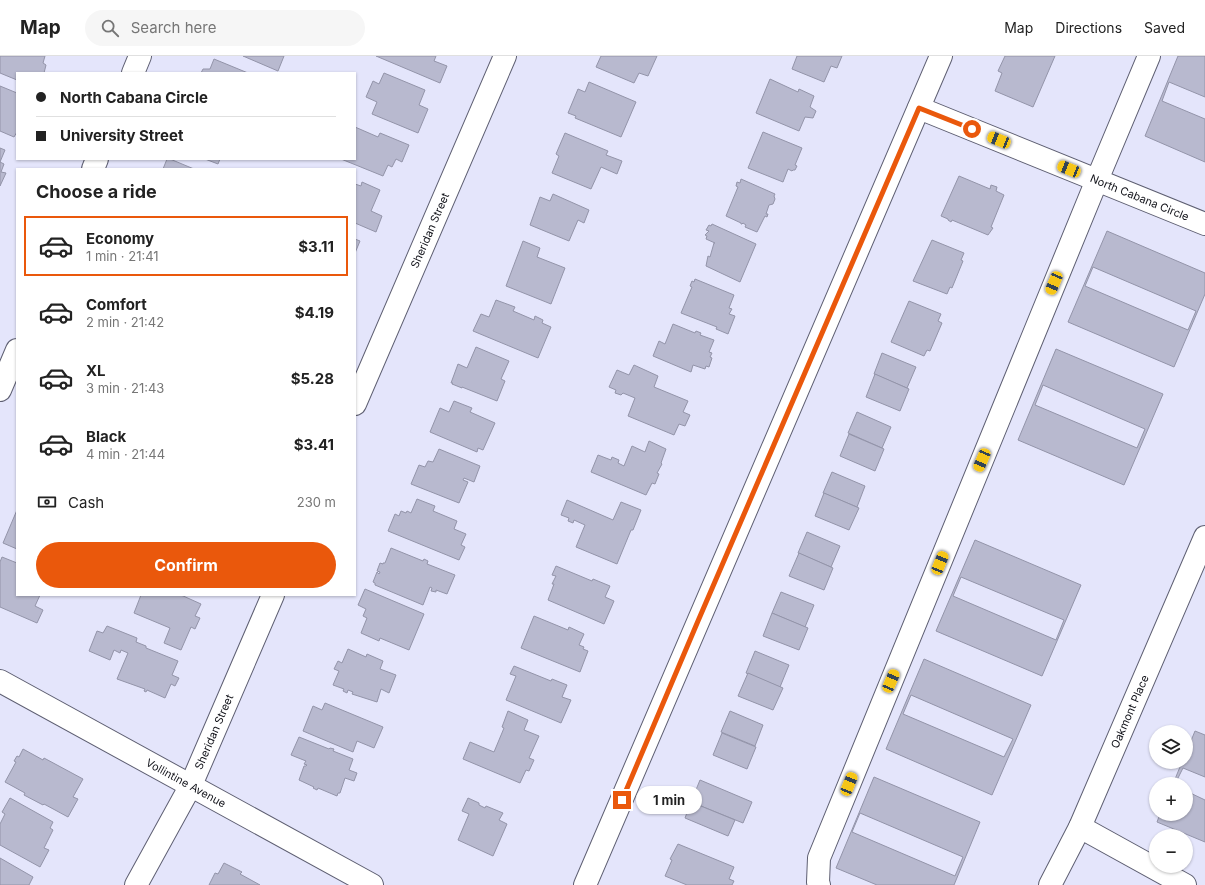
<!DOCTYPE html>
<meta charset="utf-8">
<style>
body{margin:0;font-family:Inter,sans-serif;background:#f6f6f6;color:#222;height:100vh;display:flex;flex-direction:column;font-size:15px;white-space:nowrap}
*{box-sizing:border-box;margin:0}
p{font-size:13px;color:#767676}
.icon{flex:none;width:22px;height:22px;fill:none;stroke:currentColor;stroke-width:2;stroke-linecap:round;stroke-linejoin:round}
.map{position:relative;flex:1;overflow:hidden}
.details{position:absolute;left:16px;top:112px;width:340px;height:428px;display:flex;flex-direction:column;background:#fff;border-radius:0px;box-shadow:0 1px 3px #0004}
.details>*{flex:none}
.guide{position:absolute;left:16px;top:16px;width:340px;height:88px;border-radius:0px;box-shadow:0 1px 3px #0004;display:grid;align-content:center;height:88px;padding:0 20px;background:#fff}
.fabs{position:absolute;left:1149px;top:669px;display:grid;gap:8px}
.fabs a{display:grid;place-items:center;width:44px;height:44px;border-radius:50%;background:#fff;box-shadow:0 1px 3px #0004;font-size:20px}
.end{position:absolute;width:18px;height:18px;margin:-9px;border:5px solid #ea580c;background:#fff;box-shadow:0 0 0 2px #fff}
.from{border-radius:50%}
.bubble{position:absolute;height:28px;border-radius:14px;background:#fff;box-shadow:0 1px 3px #0004;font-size:13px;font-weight:700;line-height:28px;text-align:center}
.car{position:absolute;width:12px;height:24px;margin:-12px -6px;border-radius:5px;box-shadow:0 0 3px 1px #0007;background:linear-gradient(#f5c518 24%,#345 0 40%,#f5c518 0 76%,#345 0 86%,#f5c518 0)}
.guide b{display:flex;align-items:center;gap:14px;height:38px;font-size:15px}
.guide b+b{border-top:1px solid #e0e0e0}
.guide i{width:10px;height:10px;background:#222}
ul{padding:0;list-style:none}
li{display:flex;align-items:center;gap:12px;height:60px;margin:0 8px 6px;padding:0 12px;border:2px solid transparent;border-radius:0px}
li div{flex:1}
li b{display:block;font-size:15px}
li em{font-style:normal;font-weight:700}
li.on{border-color:#ea580c}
li>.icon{width:36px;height:36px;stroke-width:1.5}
h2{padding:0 20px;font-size:18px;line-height:48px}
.pay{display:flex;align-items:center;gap:10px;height:44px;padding:0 20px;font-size:15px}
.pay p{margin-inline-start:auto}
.cta{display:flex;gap:8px;margin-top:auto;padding:8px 20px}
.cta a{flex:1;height:46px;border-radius:24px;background:#ea580c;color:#fff;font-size:16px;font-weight:700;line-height:46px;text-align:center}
header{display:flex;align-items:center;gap:24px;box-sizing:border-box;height:56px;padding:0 20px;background:#fff;border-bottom:1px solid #e0e0e0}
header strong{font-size:19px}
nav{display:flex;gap:22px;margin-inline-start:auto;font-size:14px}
.search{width:280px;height:36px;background:#f6f6f6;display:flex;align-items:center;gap:10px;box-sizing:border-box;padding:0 14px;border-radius:22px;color:#767676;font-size:15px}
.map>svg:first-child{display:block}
.building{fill:#b8b9cf;stroke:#9394a9;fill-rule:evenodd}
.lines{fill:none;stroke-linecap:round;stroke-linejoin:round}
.minor-casing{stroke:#5e5f72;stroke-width:24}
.minor{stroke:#fff;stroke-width:22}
.route{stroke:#ea580c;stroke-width:5}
.labels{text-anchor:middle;stroke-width:3;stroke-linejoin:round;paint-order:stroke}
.street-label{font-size:11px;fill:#101118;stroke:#e4e5fb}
</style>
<header>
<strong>Map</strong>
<div class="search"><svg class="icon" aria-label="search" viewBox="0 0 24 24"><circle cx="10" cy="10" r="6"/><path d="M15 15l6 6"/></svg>Search here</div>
<nav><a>Map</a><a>Directions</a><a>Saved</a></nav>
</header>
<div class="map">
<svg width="1205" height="829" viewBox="0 0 1205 829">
<rect width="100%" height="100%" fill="#e4e5fb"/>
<g class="building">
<path d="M0 0H45L43 7 46 9 44 17H17V24L0 17Z"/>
<path d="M243 0H284L278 15Z"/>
<path d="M376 0H436L434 5 447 10 440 27Z"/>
<path d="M601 0H657L648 20 639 17 634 27 596 11Z"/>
<path d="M797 0H842L837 12 831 10 824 26 792 13Z"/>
<path d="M1005 0H1055L1033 51 995 35 1002 17 998 15Z"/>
<path d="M1178 0H1205V41L1169 26 1162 45 1205 63V106L1145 80Z"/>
<path d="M214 3 248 17H201L203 13H210Z"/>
<path d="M384 17 425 34 419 49 428 53 418 77 372 58 377 46 366 41 373 25 379 28Z"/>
<path d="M770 23 798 36 799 33 814 40 810 51 816 55 813 62 805 61 799 75 756 57Z"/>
<path d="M589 26 636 46 621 81 575 62 576 60 568 57 578 33 585 36Z"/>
<path d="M0 30 17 37V76L14 81 0 75Z"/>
<path d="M355 71 378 81 380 77 409 89 402 106 396 103 392 111 388 109 383 120 341 103H355Z"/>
<path d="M763 76 802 92 795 109 797 110 795 114H793L792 115 788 113 783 126 748 112Z"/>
<path d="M565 77 608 95 606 99 622 105 617 118 601 111 591 133 552 117 559 100 556 98Z"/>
<path d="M0 92 5 94 0 106 4 108 1 116 6 117 0 130Z"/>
<path d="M167 103H170L194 113H163Z"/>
<path d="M205 103H220L218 108Z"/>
<path d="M959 120 990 133 991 129 997 131 996 135 1004 139 991 171 993 172 988 179 952 164 951 166 948 164V163L941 160Z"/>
<path d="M741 123 775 138 774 140 775 143 773 148 769 149 766 158H768L767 161 765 160 757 176 745 171 746 169 743 167 742 168H741V167L726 160 738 131 736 130 737 126 740 127Z"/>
<path d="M362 126 380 134 371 155 382 160 376 176 355 167V128L361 130Z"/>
<path d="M553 138 589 154 584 167 578 164 569 185 530 169 540 141 550 145Z"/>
<path d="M712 168 756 188 740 226 706 210 708 200 710 201 714 187H715L706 183 707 180 705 179 709 175 706 174 709 169 711 170Z"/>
<path d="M1107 175 1205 217V238L1174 311 1068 266ZM1093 211 1196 255 1188 274 1085 230Z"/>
<path d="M355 183 360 185 355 197Z"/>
<path d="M932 184 964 197 961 204 963 205 952 232 950 231 947 238 913 225Z"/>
<path d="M523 185 540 192 537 201 565 212 551 248 506 230Z"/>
<path d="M695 223 734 239 729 252 732 253 729 258 735 260 728 278 716 273 717 271 681 257 692 231 690 230 692 225 694 226Z"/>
<path d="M496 244 515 251 513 255 534 264 535 260 543 264 542 267 551 271 538 302 473 275 481 258 489 261Z"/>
<path d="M909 245 941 258 938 265 942 267 930 295 927 294 924 300 891 286Z"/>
<path d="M673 268 695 277 696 275 701 277 700 279 714 284 709 296 712 297 710 301 712 302 709 311 706 310 705 313 693 309 691 316 653 300 659 285 665 288Z"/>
<path d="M476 291 509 305 501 323 505 325 497 345 462 331V332L452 328 453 327H451L458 308 467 312Z"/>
<path d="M1056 293 1163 338 1124 429 1018 384ZM1043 329 1145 373 1137 392 1035 349Z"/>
<path d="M882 297 916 311 907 332 874 318Z"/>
<path d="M634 309 658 320 654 331 688 345 683 356 690 359 685 370 679 368 674 379 628 360 635 342 623 337 621 339 615 337 616 334 609 331 617 314 629 319Z"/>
<path d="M875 318 909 333 900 355 866 341Z"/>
<path d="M454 345 472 352 470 356 495 367 483 394 478 392 477 396 430 376 440 352 449 356Z"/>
<path d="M857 356 891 371 882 392 848 377Z"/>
<path d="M849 378 884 393 875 415 840 400Z"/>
<path d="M649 385 666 393 661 407 662 408 657 417 659 418 655 428 652 427 646 439 591 416 598 399 611 404 612 401 619 404 618 407 624 410 632 390 645 396Z"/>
<path d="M439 393 480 410 474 426 464 422 463 424 468 426 459 447 411 428 419 409 425 411 428 405 433 406Z"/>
<path d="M832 416 865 430 857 451 823 437Z"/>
<path d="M824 437 859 452 849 474 815 460Z"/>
<path d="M417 443 435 450 433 455 457 465 454 473 466 478 461 489 465 491 459 504 388 475 395 458 399 460 401 455 406 457 407 455 411 457Z"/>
<path d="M567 444 613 464 621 446 641 454 633 474H631L617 508 576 491 585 469 574 464 573 467 568 465 569 462 561 459Z"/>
<path d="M17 454V493L3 487Z"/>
<path d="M807 476 840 490 831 511 798 497Z"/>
<path d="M975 484 1081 529 1042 620 936 575ZM961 521 1064 564 1056 584 953 540Z"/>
<path d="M391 492 423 505 424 503 428 505 427 508 455 519 447 538 436 534V536L431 535 432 532 430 531 423 549 375 529V527L373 526 377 516 379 518 380 516 377 515 380 507 383 508V507H385Z"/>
<path d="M799 497 833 512 824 534 789 520Z"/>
<path d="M2 501 17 507V539H40L35 550 43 554 37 567 0 551V506Z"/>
<path d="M556 510 592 525 593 523 610 530 605 541 614 545 604 568 548 544 554 528H552L556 520 552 519Z"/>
<path d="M365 533 424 558 409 594 380 582 379 585 361 577 367 562 363 560 366 553 358 549Z"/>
<path d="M781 536 814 549 805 571 772 557Z"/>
<path d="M141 539H181L201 548 195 560 200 562 195 573 191 571 181 594 164 587 170 572 134 557Z"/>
<path d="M772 557 808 572 799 594 763 580Z"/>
<path d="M534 560 568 574 569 571 584 578 579 589 584 591 583 593 588 595 580 616 521 592Z"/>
<path d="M107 570 137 582 136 586 146 590V592L178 605 172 619 179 622 175 630 171 628 165 642 147 634 146 636 144 635 145 633 117 623 128 597 121 594 120 597 114 594 110 604 89 595 97 575 103 577Z"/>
<path d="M348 593 366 601 367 598 383 605 380 613 396 619 389 637 381 633 377 646 352 638 353 636 348 634 347 637 343 635 344 633 333 629 339 615 334 613 338 605 342 607Z"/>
<path d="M755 595 789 609 780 631 746 617Z"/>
<path d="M924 603 1031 649 992 739 886 693ZM911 639 1013 683 1004 701 903 658Z"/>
<path d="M514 610 551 625 552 623 567 629 562 641 571 644 561 667 506 644 516 620 510 618Z"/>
<path d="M748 617 783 632 773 654 738 640Z"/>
<path d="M325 647 383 671 374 692 357 685 353 696 303 675 313 650 322 654Z"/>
<path d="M508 655 528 664 524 674 539 680 529 702 534 704 529 715 526 714 520 727 463 703 470 686 494 696 504 672 502 671Z"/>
<path d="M730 655 763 669 755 690 721 676Z"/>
<path d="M1195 675 1205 679V721L1183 712 1175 728H1173L1182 706H1186V697Z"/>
<path d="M722 677 756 691 747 713 713 699Z"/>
<path d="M299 681 329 693 330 692 334 693 333 695 353 703 349 714 357 717 354 725 345 722 340 737H338L337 740 318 732 317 734 313 732 314 731 299 724 304 710H306L307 709 304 708 306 705 291 699Z"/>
<path d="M23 693 43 704 44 702 83 723 73 741 78 743 68 761 44 748 43 749 24 739 25 737 5 726 16 706 14 705 17 700 19 701Z"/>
<path d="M874 721 980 766 954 829H877L836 812ZM860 757 963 801 955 820 852 776Z"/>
<path d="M700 724 752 746 743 767 691 746Z"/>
<path d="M1186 735 1205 744V786L1157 766 1160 758H1186Z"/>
<path d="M10 742 53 766 50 772 53 774 44 792 49 794 40 811 0 789V768L5 758 2 756Z"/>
<path d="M468 742 479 747V749L485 752 486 750 503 757 499 764 507 768 493 800 458 784 469 758 462 755Z"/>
<path d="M691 746 735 764 728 780 685 762Z"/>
<path d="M678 788 734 811 729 823 734 825 732 829H687L665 820 672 804 670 803Z"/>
<path d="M0 802 33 821 29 829H0Z"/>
<path d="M224 807 242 816 240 818 260 829H209L215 817 218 818Z"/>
</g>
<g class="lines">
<defs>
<g id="minor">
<path d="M133 17 140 0"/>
<path id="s1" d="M919 52 1205 168"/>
<path d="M93 113 97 103"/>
<path d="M0 334 17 294"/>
<path id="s2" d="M355 348 505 0"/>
<path id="s3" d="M0 625 372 829"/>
<path d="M1080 771 1185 829"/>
<path id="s4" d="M136 829 191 729 273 539"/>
<path d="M585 829 941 0"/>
<path d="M819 829 818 826 819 802 1097 124 1149 0"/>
<path id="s5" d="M1050 829 1080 771 1205 481"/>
</g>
</defs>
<use href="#minor" class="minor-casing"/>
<use href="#minor" class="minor"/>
</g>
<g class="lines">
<path class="route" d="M622 744 698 565 919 52 972 73"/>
</g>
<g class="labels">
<g class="street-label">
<text dy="4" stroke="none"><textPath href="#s1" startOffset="238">North Cabana Circle</textPath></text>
<text dy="4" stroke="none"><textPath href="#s2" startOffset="189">Sheridan Street</textPath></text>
<text dy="4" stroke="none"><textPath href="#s5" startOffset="191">Oakmont Place</textPath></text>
<text dy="4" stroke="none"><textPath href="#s4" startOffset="172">Sheridan Street</textPath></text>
<text dy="4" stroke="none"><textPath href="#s3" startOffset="212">Vollintine Avenue</textPath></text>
</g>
</g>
</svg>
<div class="fabs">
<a><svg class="icon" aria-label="layers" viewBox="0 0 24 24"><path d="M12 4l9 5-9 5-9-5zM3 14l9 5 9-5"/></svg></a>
<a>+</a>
<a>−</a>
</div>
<i class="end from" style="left:972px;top:73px"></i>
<i class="end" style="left:622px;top:744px"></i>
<div class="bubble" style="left:636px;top:730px;width:66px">1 min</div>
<i class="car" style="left:999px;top:84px;rotate:292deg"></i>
<i class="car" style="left:1069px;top:113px;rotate:292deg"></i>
<i class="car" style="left:1054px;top:227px;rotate:203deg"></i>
<i class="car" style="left:982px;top:404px;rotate:203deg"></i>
<i class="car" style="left:940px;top:507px;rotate:22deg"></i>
<i class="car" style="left:891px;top:625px;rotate:23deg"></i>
<i class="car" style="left:849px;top:728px;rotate:22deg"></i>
<div class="guide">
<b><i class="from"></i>North Cabana Circle</b>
<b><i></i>University Street</b>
</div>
<section class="details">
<h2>Choose a ride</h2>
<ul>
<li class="on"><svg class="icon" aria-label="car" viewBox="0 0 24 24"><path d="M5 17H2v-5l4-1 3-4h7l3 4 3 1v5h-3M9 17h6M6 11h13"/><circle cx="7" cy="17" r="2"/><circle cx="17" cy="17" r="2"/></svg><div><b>Economy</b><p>1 min · 21:41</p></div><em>$3.11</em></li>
<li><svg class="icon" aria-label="car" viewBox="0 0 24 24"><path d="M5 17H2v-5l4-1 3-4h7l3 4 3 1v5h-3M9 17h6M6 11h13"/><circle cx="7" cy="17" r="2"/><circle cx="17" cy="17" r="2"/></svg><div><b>Comfort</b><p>2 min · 21:42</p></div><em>$4.19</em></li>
<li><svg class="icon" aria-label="car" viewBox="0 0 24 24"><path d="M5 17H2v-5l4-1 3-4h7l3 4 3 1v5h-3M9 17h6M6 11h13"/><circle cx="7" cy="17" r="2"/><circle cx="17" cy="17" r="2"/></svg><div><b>XL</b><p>3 min · 21:43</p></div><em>$5.28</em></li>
<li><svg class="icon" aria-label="car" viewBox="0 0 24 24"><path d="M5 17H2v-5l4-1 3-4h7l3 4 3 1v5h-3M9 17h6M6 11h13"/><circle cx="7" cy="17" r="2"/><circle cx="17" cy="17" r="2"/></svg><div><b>Black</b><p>4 min · 21:44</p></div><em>$3.41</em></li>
</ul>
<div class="pay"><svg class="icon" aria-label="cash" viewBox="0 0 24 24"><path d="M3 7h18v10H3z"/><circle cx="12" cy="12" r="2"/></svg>Cash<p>230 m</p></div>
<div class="cta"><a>Confirm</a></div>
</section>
</div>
